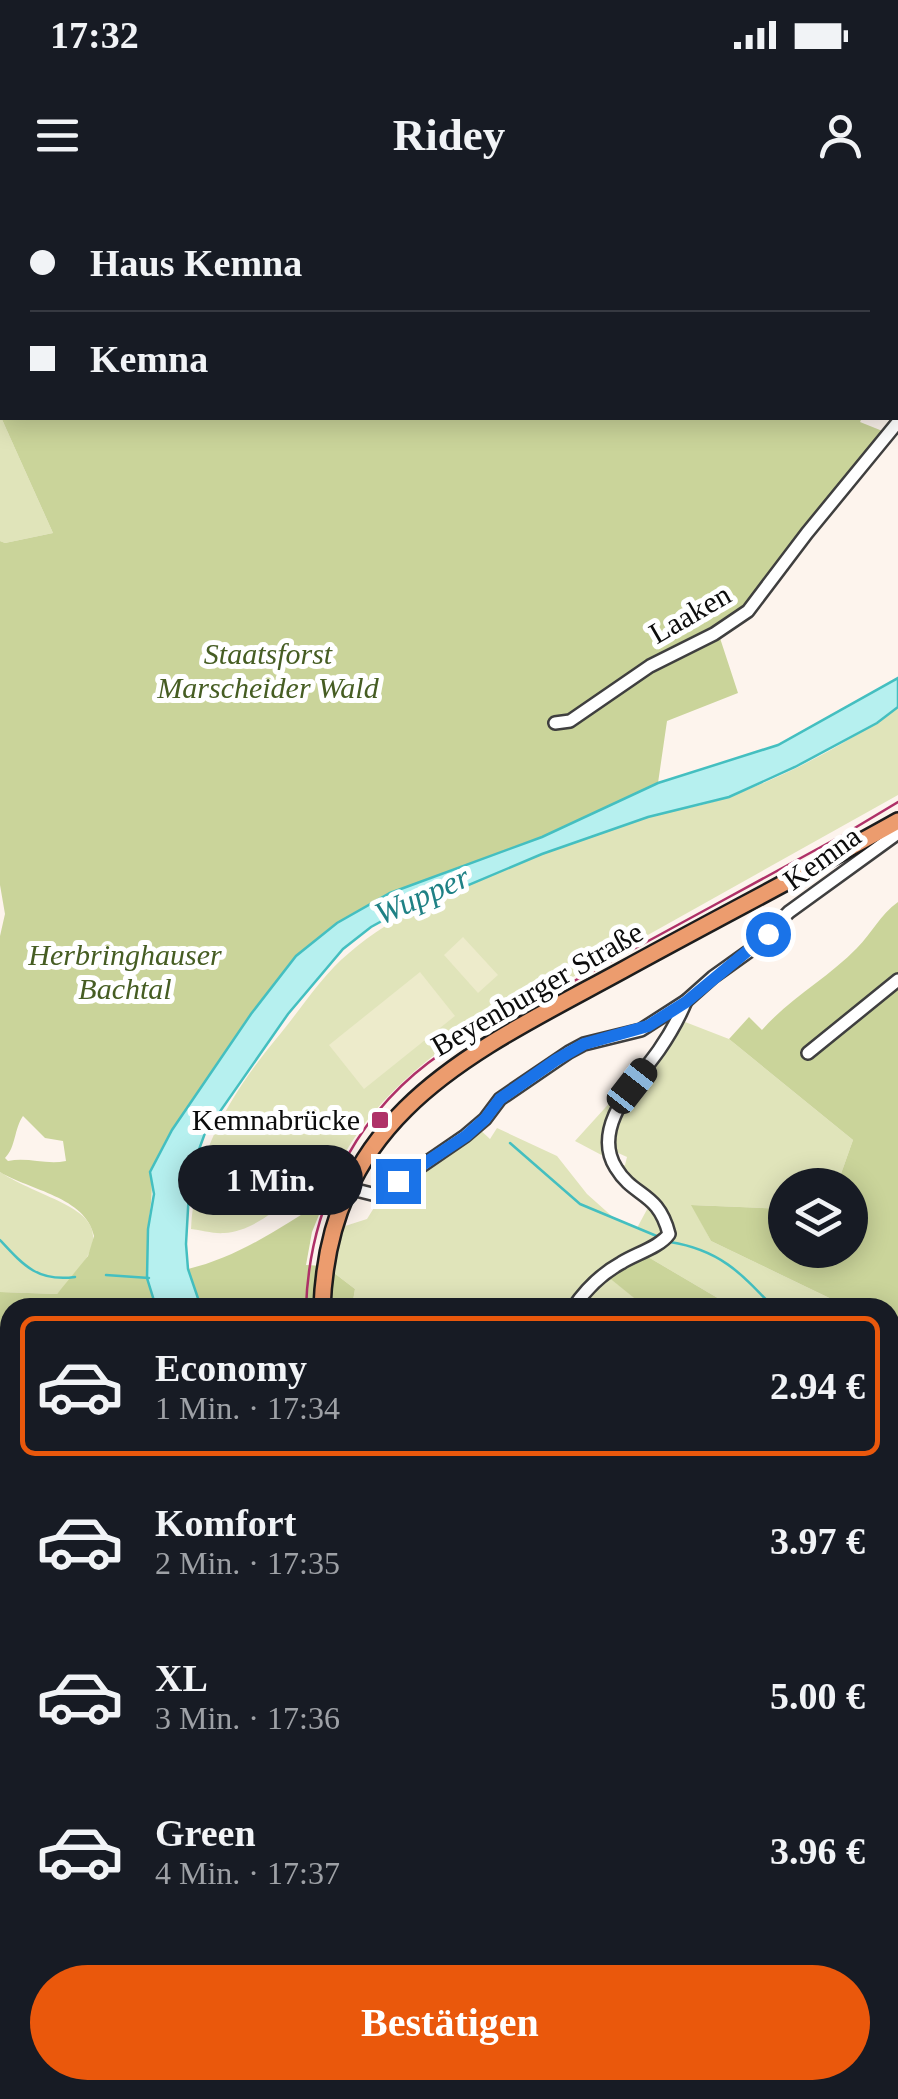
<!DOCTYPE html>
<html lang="de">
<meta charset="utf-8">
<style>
body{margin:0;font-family:Georgia,serif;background:#20242c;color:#f1f3f6;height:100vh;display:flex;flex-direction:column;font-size:38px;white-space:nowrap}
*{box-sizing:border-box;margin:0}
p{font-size:32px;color:#9ea1a6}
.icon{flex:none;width:55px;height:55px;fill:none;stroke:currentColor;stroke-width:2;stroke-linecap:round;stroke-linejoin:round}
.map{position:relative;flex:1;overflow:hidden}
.sheet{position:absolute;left:0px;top:1098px;width:900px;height:802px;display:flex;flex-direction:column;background:#171b24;border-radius:30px 30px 0 0;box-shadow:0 5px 25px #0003}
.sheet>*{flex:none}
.banner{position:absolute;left:0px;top:0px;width:900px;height:220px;box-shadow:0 5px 25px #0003;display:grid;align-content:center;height:220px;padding:0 30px;background:#171b24}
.buttons{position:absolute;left:768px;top:968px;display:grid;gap:20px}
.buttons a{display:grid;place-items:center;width:100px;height:100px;border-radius:50%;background:#171b24;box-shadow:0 5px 25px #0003;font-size:50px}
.end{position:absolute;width:45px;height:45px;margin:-22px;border:12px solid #1a73e8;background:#fff;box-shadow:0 0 0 5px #fff}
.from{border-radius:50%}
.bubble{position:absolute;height:70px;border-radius:35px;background:#171b24;box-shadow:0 5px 25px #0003;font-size:32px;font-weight:700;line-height:70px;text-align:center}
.car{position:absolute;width:30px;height:60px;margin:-30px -15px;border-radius:12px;box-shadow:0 0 8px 2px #0007;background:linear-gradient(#222 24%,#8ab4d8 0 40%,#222 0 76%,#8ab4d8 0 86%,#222 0)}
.banner b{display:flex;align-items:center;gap:35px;height:95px;font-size:38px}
.banner b+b{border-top:2px solid #363941}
.banner i{width:25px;height:25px;background:#f1f3f6}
ul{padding:18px 0 0;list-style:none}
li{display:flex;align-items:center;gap:30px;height:140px;margin:0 20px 15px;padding:0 10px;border:5px solid transparent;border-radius:15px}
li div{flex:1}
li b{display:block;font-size:38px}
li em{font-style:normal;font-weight:700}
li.selected{border-color:#ea580c}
li>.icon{width:90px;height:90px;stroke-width:1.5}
.action{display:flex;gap:20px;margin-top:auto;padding:20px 30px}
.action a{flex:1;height:115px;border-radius:60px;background:#ea580c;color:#fff;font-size:40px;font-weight:700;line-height:115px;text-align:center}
.status{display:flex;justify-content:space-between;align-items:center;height:70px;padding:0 50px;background:#171b24;direction:ltr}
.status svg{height:28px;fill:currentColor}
header{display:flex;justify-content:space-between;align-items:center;height:130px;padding:0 30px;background:#171b24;font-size:45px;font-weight:700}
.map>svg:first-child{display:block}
.industrial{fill:#e6e1ea}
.green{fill:#e0e4ba}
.forest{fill:#cad49a;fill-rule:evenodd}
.pitch{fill:#edebcb}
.water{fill:#b6f0ef;stroke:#44bfc0;stroke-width:2.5}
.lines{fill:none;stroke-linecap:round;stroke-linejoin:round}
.stream{stroke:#44bfc0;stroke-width:2.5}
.canal{stroke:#b6f0ef;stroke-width:10}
.minor-casing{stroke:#3f3f3f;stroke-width:16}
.major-casing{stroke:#1d1d1d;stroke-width:20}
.minor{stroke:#fff;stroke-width:11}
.major{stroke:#ec9c6e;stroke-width:15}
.rail{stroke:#af3168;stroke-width:2.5}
.route{stroke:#1a73e8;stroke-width:12}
.poi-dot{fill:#af3168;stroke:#fff;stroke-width:4}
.labels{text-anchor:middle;stroke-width:10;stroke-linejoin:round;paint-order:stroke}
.street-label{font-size:30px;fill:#0c0c0c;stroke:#fff}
.park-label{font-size:30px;font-style:italic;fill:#465d23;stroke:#fff}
.poi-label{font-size:30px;fill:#0c0c0c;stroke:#fff;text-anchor:end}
.water-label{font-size:32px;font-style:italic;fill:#1f8185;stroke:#fff}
</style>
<div class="status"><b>17:32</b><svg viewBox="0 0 49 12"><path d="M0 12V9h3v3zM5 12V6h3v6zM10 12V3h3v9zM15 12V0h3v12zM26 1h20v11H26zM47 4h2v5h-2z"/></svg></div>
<header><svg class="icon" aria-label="menu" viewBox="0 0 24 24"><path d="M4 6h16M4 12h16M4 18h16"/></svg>Ridey<svg class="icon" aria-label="person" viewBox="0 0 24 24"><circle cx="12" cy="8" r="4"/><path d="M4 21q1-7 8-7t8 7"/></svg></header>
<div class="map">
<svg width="898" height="1899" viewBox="0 0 898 1899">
<rect width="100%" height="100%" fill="#fdf4ed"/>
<path class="industrial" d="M0 1833 10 1834V1890H755L747 1899H0Z"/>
<g class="green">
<path d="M0 215 53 333 5 343 0 341Z"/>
<path d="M898 507V595L437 853C392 888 356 926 332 978 292 987 265 1031 224 1033 214 1034 201 1030 191 1029 195 954 229 896 276 839 299 812 321 776 349 753 395 713 453 691 508 668 554 649 603 629 651 616 677 609 706 606 731 596 788 575 849 543 898 507Z"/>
<path d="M680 820 729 839 853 940 837 985H785V1009L692 1005 711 1041 848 1107H733L643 1054 608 1076 639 1102 633 1107H574L580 1095 560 1107H352L355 1089 325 1066 345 1026 367 1019 382 995 478 928 490 939 497 928 557 956 587 994 615 1019 637 1028 651 1002 665 1026 666 1034 660 1041 642 1050 645 1053C657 1048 670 1044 671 1030 658 999 646 993 622 971L619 966 625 965 627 957 616 952C607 935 617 924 624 909L622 905Z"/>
<path d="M634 876 618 904 609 959 575 941Z"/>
<path d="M0 972C58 1009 142 1010 57 1094L0 1092Z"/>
<path d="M890 1130 898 1135V1196L890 1192Z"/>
<path d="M890 1344 898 1350V1417L890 1413Z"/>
</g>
<g class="forest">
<path d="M0 0H898V163V2H2V218H862L860 222 890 234 771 384 718 432 738 493 667 521 658 583 542 637 337 723 296 756 251 814 150 972C154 993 150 1007 148 1028 146 1056 149 1081 156 1107L10 1108V1813L0 1811V1092L57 1094 88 1056 94 1036C86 997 29 990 0 972V736L5 714 0 685V341L5 343 53 333 0 215ZM23 916 45 938 63 941 66 961C46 965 28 957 8 961L5 958C16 947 14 929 23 916Z"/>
<path d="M898 702V1135L890 1130V1108L848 1107 711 1041 691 1005 785 1009V1050H850V985H837L853 940 729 839 749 817 762 830C790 798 828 778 857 748 872 733 880 715 898 702Z"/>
<path d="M325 1000 312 1032 306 1065 325 1066 355 1089 352 1107H201L188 1069C239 1057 281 1027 325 1000Z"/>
<path d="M643 1054 733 1107H645L607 1076Z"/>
<path d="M890 1192 898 1196V1350L890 1344Z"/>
<path d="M890 1413 898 1417V1899H783L789 1890H890Z"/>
</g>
<g class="pitch">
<path d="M463 737 498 775 478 793 444 755Z"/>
<path d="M420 772 455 816 364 889 329 845Z"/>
</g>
<g class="water">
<path d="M898 478V507L877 523 795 567 729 597 648 617 542 654 426 703 404 709 371 727 343 749 288 814 205 933 190 974 186 1044 188 1069 201 1107H156L147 1078 148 1029 154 994 150 972 172 930 251 814 296 756 337 723 390 693 542 637 658 583 778 545Z"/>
<path d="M190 1890H329L351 1899H263L235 1891 206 1895Z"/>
</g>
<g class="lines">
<g class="stream">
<path d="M510 943 580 1004 659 1037"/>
<path d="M0 1040C24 1066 38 1082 75 1077"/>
<path d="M670 1042C720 1050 741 1073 774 1108"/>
<path d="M106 1075 149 1078"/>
<path d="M890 1164 898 1168"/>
<path d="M890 1749 898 1740"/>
<path d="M896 1837 898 1841"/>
</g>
<path class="canal" d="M817 1899 819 1890"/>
<defs>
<g id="minor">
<path d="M817 2 818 0"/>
<path d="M555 523 570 521 650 466 714 434 748 411 807 333 898 222"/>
<path d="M808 853 898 780"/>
<path d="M348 988 376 995 382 993 465 936 485 919 500 899 569 852 584 844 641 830 686 801 713 777 748 752 789 712 898 633"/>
<path d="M573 1108C586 1089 601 1074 621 1063 635 1054 660 1047 669 1034 658 991 634 998 616 968 590 927 638 880 659 850 670 834 679 818 686 801"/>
<path d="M0 1142 10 1145"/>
<path d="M0 1159 4 1160"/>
<path d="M0 1222V1230"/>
<path d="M890 1496 893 1501"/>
<path d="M660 1890 672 1899"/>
</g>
<g id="major">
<path d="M322 1108C329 912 473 852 623 770 714 720 807 672 898 621"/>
<path d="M863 1899 868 1890"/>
</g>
</defs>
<use href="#minor" class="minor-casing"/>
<use href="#major" class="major-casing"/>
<use href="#minor" class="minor"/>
<use href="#major" class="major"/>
<g class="rail">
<path d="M306 1108C309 1012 351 922 428 863 479 825 539 800 595 770 678 725 760 680 843 635L898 602"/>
<path d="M0 1781 10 1783"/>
</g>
</g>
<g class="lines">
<path class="route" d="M398 981 466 936 485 919 500 899 556 860 584 844 648 826 686 802 768 734"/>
</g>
<rect class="poi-dot" x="370" y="910" width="20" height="20" rx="5"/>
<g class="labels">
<g class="street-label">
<text transform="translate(690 414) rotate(-30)" y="10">Laaken</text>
<text transform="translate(822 658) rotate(-36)" y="10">Kemna</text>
<text transform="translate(537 789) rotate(-30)" y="10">Beyenburger Straße</text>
</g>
<g class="park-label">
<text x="268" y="464">Staatsforst<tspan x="268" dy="34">Marscheider Wald</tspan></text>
<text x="125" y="765">Herbringhauser<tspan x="125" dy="34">Bachtal</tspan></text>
</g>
<g class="poi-label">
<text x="360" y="930">Kemnabrücke</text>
</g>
<g class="water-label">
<text transform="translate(422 695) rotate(-24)" y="11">Wupper</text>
</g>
</g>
</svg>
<div class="buttons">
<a><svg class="icon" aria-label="layers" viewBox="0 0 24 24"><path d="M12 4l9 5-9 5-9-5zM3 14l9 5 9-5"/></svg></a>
</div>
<i class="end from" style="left:768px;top:734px"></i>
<i class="end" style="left:398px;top:981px"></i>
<div class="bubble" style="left:178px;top:945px;width:185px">1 Min.</div>
<i class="car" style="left:632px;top:886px;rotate:38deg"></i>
<div class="banner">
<b><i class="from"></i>Haus Kemna</b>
<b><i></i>Kemna</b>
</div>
<section class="sheet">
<ul>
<li class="selected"><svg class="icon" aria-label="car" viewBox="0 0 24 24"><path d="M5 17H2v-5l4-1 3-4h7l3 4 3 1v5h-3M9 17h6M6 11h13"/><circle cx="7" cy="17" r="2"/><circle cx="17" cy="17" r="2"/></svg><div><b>Economy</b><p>1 Min. · 17:34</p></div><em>2.94 €</em></li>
<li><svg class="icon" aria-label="car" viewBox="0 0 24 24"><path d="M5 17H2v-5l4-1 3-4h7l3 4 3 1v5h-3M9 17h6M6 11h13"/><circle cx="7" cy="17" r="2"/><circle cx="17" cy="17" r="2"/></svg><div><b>Komfort</b><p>2 Min. · 17:35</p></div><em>3.97 €</em></li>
<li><svg class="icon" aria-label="car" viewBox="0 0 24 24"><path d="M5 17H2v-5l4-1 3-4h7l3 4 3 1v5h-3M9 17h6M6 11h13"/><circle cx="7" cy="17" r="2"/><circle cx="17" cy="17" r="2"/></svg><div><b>XL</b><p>3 Min. · 17:36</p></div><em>5.00 €</em></li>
<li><svg class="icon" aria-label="car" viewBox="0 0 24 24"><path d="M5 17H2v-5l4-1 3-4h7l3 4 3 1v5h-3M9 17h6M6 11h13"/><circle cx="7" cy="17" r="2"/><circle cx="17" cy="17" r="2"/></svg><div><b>Green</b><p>4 Min. · 17:37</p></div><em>3.96 €</em></li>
</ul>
<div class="action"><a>Bestätigen</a></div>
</section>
</div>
